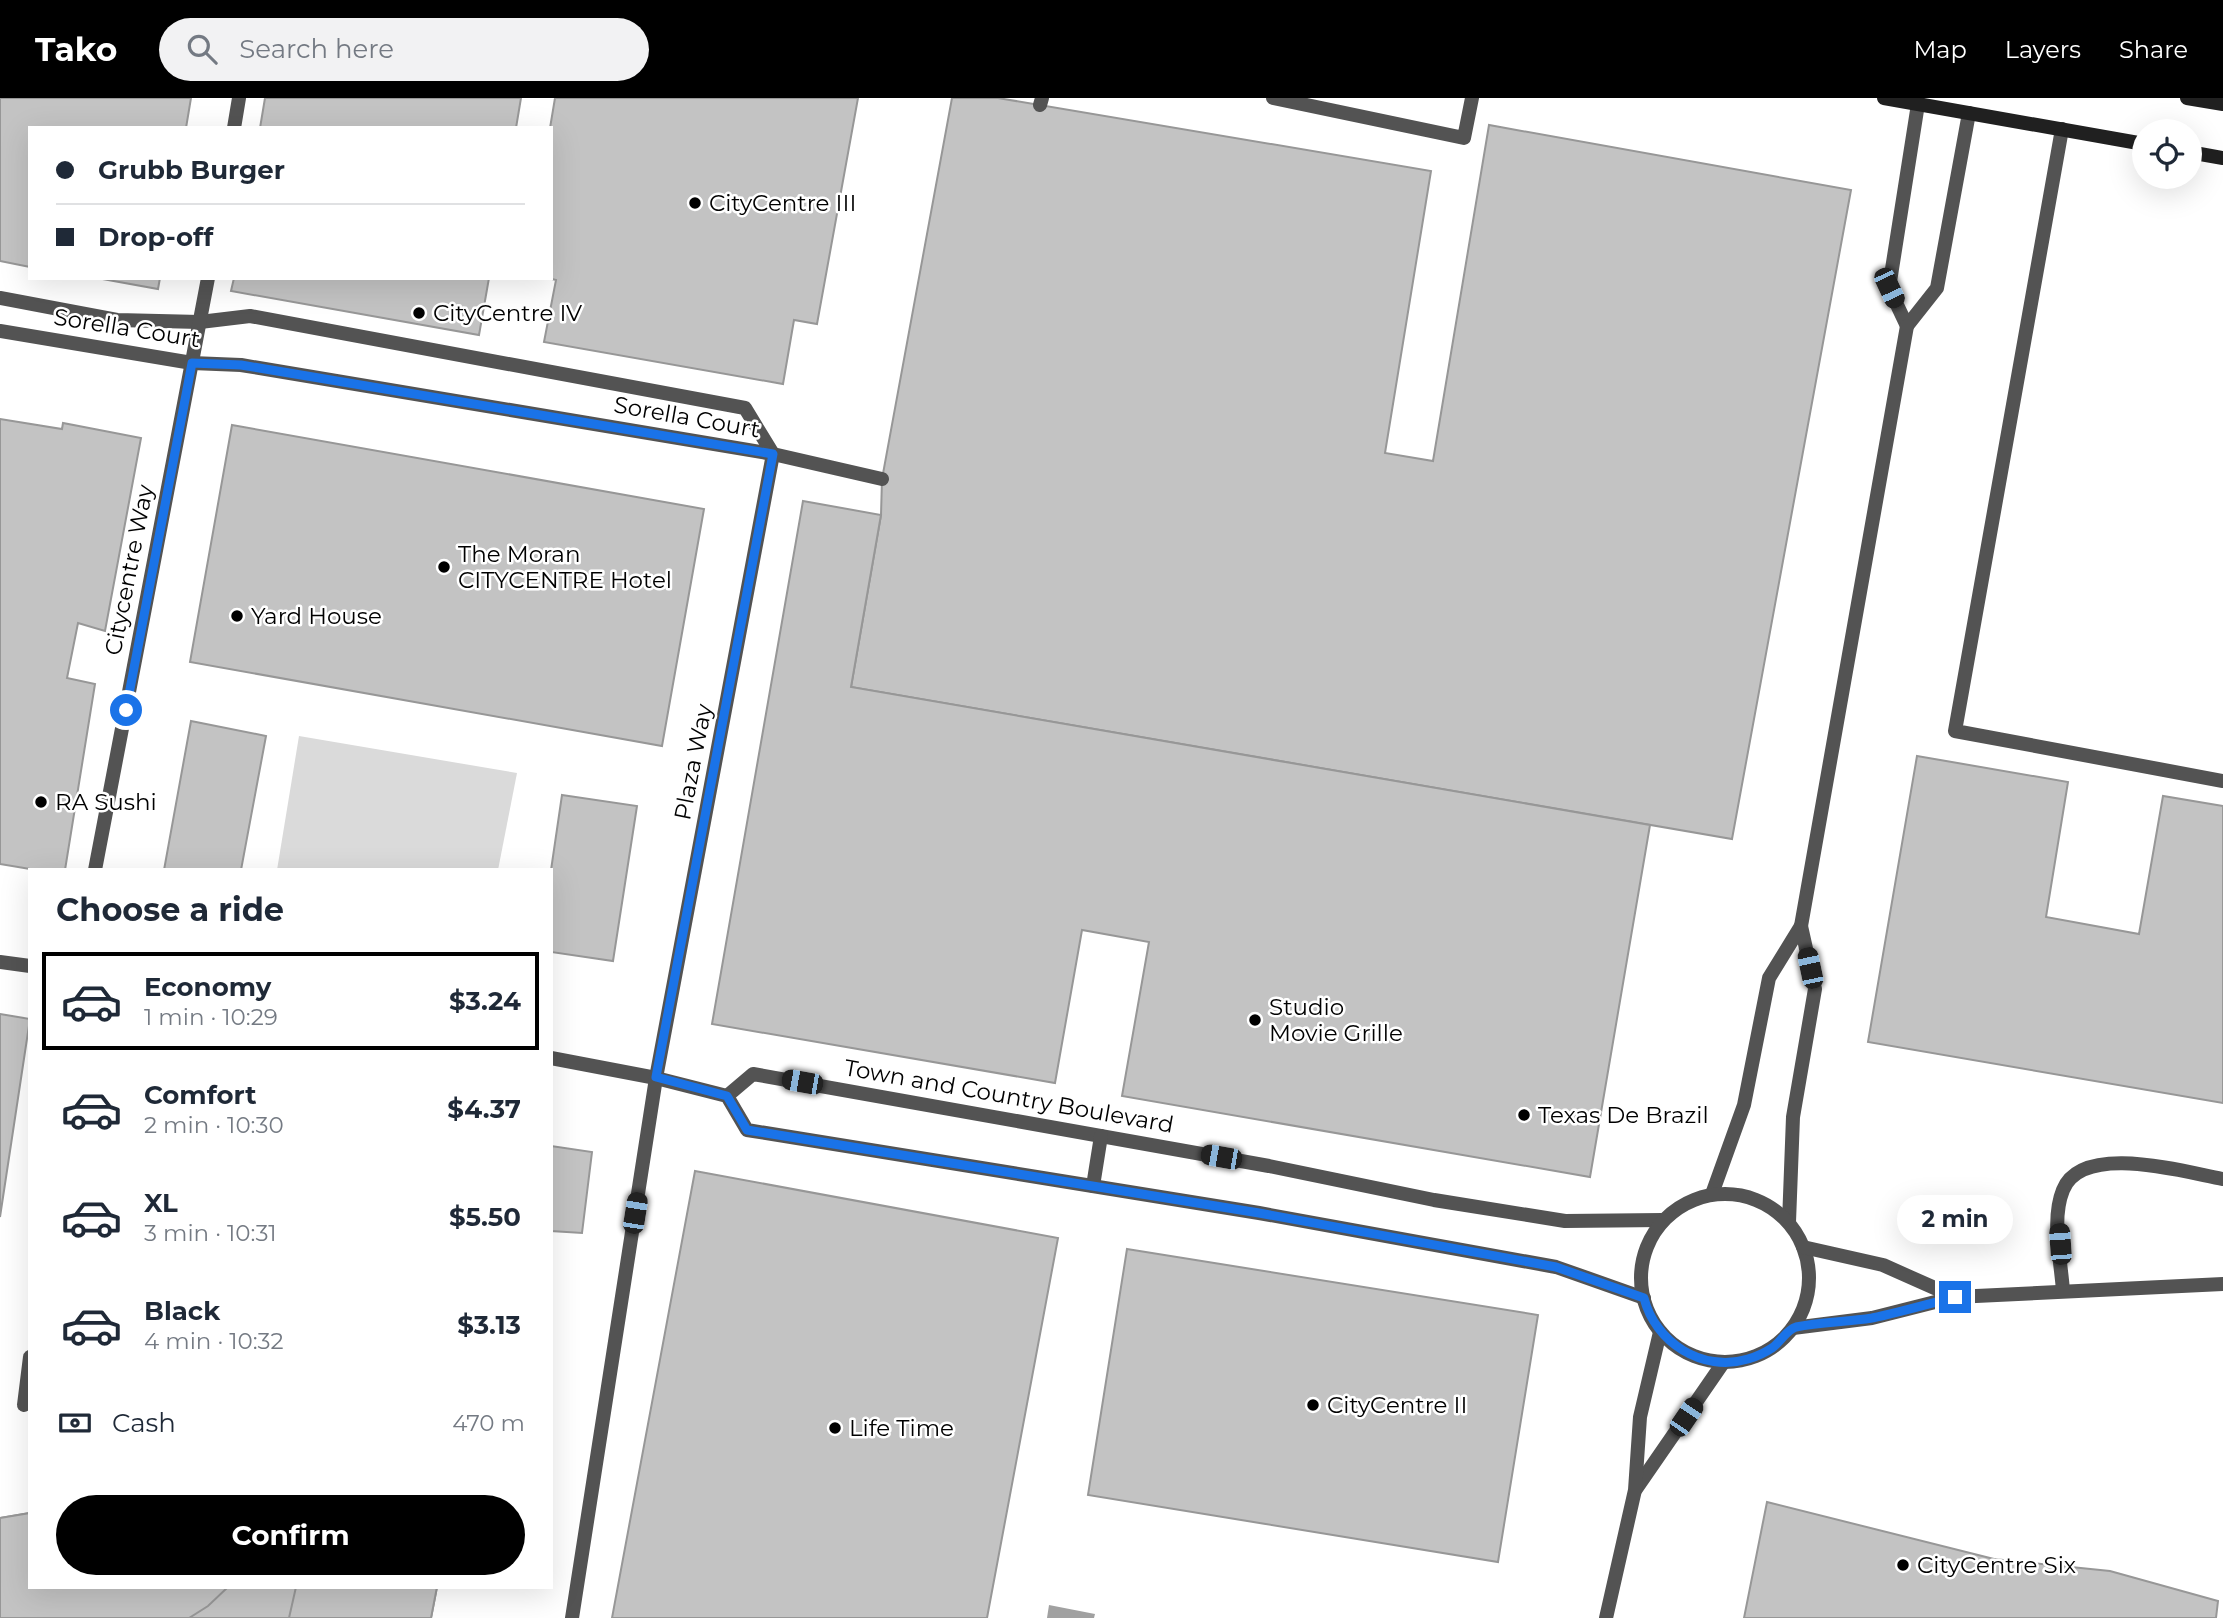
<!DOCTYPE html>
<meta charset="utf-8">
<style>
body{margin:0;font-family:Montserrat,sans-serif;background:#f2f2f3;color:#1f2937;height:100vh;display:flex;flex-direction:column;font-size:26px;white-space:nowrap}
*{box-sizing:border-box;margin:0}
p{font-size:23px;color:#747a83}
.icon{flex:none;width:38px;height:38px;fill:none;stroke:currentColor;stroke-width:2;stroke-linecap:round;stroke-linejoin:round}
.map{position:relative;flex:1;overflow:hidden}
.sheet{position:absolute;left:28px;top:770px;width:525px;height:721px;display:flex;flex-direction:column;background:#fff;border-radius:0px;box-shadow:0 7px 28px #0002}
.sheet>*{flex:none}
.hud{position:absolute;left:28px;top:28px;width:525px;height:154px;border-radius:0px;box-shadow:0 7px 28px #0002;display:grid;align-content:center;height:154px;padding:0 28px;background:#fff}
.tools{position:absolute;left:2132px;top:21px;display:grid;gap:14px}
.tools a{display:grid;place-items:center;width:70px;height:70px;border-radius:50%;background:#fff;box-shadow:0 7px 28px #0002;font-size:35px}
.end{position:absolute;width:32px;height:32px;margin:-16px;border:9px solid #1a73e8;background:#fff;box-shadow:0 0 0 4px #fff}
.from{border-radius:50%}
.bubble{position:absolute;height:49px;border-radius:24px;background:#fff;box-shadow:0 7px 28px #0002;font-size:23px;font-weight:700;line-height:49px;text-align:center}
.car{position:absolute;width:21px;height:42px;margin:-21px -10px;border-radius:9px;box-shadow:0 0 5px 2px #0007;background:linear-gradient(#222 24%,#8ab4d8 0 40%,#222 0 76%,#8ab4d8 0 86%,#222 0)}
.hud b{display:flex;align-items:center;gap:24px;height:66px;font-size:26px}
.hud b+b{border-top:2px solid #e0e1e3}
.hud i{width:18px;height:18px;background:#1f2937}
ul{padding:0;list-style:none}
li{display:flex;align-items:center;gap:21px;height:98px;margin:0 14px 10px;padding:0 14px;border:4px solid transparent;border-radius:0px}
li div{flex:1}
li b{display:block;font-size:26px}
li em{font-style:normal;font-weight:700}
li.current{border-color:#000}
li>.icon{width:63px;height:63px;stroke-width:1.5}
h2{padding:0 28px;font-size:32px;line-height:84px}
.pay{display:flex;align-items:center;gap:18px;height:77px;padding:0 28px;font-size:26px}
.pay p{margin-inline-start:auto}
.button{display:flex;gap:14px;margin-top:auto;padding:14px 28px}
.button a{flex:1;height:80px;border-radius:42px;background:#000;color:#fff;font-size:28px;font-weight:700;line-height:80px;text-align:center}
header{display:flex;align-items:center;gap:42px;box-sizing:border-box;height:98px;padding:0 35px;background:#000;color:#fff}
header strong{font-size:33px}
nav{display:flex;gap:38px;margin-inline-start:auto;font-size:24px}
.search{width:490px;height:63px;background:#f2f2f3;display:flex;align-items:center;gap:18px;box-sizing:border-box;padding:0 24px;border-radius:38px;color:#747a83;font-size:26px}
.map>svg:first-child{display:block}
.green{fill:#dadada}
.water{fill:#a1a1a1}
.building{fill:#c3c3c3;stroke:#979797;stroke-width:2}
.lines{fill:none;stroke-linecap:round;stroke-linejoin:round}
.service{stroke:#535353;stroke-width:14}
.tertiary{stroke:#535353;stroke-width:14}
.secondary{stroke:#202020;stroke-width:14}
.route{stroke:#1a73e8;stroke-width:9}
.poi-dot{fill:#000;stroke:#fff;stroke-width:2.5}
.labels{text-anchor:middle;stroke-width:5;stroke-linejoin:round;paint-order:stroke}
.poi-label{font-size:23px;fill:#000;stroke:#fff;text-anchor:start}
.street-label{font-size:23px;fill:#000;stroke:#fff}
</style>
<header>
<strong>Tako</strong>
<div class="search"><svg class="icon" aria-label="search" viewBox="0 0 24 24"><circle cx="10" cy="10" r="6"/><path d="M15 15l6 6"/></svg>Search here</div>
<nav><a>Map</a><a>Layers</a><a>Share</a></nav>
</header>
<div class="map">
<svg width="2223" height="1520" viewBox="0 0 2223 1520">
<rect width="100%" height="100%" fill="#fff"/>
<path class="green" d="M299 638 517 675 498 772H277Z"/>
<path class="water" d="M1049 1507 1095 1516 1094 1520H1047Z"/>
<g class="building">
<path d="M0 0H191L186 30H30V169L0 163Z"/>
<path d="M265 0H521L516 30H260Z"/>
<path d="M555 0H858L817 226 794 222 783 286 544 244 556 182 548 180H551L550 30Z"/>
<path d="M952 0H998L1431 73 1385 355 1433 363 1489 27 1851 92 1732 741 851 589 881 417 882 381Z"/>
<path d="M97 180H160L158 191Z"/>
<path d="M234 180H489L479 237 231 193Z"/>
<path d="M0 321 62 331 63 325 141 340 105 533 78 525 67 580 95 586 65 772H36L0 766Z"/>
<path d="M232 327 704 411 662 648 190 564Z"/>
<path d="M803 403 881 417 851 589 1650 727 1590 1079 1122 998 1149 844 1082 832 1055 985 712 926Z"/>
<path d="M191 623 266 638 241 772H164Z"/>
<path d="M1917 658 2068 684 2046 819 2139 836 2163 698 2223 708V1005L1868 944Z"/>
<path d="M562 697 637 708 613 863 551 854V772Z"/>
<path d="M0 916 30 921 0 1119Z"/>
<path d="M551 1048 592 1054 582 1135 551 1133Z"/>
<path d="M695 1073 1058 1140 987 1520H612Z"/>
<path d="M1127 1151 1538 1217 1498 1464 1088 1397Z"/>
<path d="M1767 1404 1994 1461 2110 1473 2218 1503 2216 1520H1744Z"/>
<path d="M30 1415V1489H437L431 1520H0V1420Z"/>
<path d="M30 1415V1489H228L208 1508 189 1520H0V1420Z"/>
<path d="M296 1489H437L431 1520H289Z"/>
</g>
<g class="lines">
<g class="service">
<path d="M1273 0 1464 40 1472 0"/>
<path d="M1918 6 1889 190 1907 228 1937 190 1969 15"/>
<path d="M1040 7 1042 0"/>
<path d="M234 30 239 0"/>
<path d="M2062 31 1955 633 2223 683"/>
<path d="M0 200 117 222 200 224 250 218 745 310 773 356"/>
<path d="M0 233 192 265 241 267 773 356 882 381"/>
<path d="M95 772 208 180"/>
<path d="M1801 828 1907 228"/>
<path d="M0 864 30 868"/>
<path d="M551 960 656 980 727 998 747 1032 1259 1115 1556 1169 1644 1200"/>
<path d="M727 998 753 976 1269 1068 1434 1102 1565 1123 1663 1122"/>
<path d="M1093 1088 1101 1038"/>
<path d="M1712 1096 1744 1007 1769 880 1801 828 1815 891 1793 1019 1789 1124"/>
<path d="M2063 1193C2061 1163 2051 1121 2063 1092 2082 1044 2184 1074 2223 1081"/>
<path d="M24 1307 30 1259"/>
<path d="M572 1520 656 980 773 356"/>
</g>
<g class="tertiary">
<circle cx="1725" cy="1180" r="84"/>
<path d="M1803 1149 1883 1167 1955 1199"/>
<path d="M1793 1230 1872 1220 1955 1199 2223 1186"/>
<path d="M1636 1391 1723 1265"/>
<path d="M1606 1520 1635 1392 1640 1319 1660 1234"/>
</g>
<g class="secondary">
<path d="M1884 0 2144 46"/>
<path d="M2187 0 2223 6"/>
<path d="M2189 54 2223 60"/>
</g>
</g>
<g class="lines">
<path class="route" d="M126 612 192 265 241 267 773 356 656 979 727 998 747 1032 1259 1115 1556 1169 1644 1200C1655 1244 1702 1275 1748 1261 1755 1259 1766 1254 1772 1250 1781 1244 1786 1232 1796 1229 1821 1224 1847 1224 1872 1220 1900 1214 1928 1206 1955 1199"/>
</g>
<g class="poi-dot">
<circle cx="695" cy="105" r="7"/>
<circle cx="419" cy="215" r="7"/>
<circle cx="444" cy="469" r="7"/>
<circle cx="237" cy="518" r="7"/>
<circle cx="41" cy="704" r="7"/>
<circle cx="1255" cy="922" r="7"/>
<circle cx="1524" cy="1017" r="7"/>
<circle cx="1313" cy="1307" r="7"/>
<circle cx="835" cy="1330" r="7"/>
<circle cx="1903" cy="1467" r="7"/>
</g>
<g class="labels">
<g class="poi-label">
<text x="709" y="113">CityCentre III</text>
<text x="433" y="223">CityCentre IV</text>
<text x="458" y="464">The Moran<tspan x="458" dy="26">CITYCENTRE Hotel</tspan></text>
<text x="251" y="526">Yard House</text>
<text x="55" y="712">RA Sushi</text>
<text x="1269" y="917">Studio<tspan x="1269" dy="26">Movie Grille</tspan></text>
<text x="1538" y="1025">Texas De Brazil</text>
<text x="1327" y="1315">CityCentre II</text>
<text x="849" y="1338">Life Time</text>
<text x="1917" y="1475">CityCentre Six</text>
</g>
<g class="street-label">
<text transform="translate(127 230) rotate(9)" y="8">Sorella Court</text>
<text transform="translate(687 319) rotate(10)" y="8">Sorella Court</text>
<text transform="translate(129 472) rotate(-79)" y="8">Citycentre Way</text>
<text transform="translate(693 664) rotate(-79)" y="8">Plaza Way</text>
<text transform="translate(1009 998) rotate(10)" y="8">Town and Country Boulevard</text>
</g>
</g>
</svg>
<div class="tools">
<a><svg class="icon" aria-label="locate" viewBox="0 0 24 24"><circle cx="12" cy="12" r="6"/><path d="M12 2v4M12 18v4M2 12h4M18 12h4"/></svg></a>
</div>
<i class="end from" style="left:126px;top:612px"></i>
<i class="end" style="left:1955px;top:1199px"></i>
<div class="bubble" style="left:1897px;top:1097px;width:116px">2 min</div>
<i class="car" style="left:1889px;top:190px;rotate:155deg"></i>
<i class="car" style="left:1810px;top:870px;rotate:348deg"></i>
<i class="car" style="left:802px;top:984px;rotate:280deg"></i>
<i class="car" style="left:1221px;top:1059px;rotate:280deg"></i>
<i class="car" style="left:635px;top:1115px;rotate:9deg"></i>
<i class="car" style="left:2060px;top:1146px;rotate:356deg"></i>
<i class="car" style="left:1686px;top:1319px;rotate:34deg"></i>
<div class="hud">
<b><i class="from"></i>Grubb Burger</b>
<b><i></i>Drop-off</b>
</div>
<section class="sheet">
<h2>Choose a ride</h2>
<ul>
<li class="current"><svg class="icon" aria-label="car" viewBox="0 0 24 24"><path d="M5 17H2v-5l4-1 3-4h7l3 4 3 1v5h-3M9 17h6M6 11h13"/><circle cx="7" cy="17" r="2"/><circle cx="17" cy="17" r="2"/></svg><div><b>Economy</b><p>1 min · 10:29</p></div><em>$3.24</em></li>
<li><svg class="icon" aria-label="car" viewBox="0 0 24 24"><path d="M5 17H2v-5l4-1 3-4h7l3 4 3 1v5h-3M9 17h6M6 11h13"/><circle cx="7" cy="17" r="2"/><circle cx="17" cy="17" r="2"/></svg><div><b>Comfort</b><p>2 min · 10:30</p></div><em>$4.37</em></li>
<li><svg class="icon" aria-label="car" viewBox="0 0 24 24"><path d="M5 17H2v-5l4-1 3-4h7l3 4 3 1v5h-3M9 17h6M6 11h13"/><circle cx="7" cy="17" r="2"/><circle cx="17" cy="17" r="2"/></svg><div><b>XL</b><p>3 min · 10:31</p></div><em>$5.50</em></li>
<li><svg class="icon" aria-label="car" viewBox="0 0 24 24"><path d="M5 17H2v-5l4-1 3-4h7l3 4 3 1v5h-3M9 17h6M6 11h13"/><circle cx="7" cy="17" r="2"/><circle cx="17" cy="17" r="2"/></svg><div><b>Black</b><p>4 min · 10:32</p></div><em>$3.13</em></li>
</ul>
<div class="pay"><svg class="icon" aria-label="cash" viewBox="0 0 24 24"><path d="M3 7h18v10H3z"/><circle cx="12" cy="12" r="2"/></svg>Cash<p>470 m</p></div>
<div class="button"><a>Confirm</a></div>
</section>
</div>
